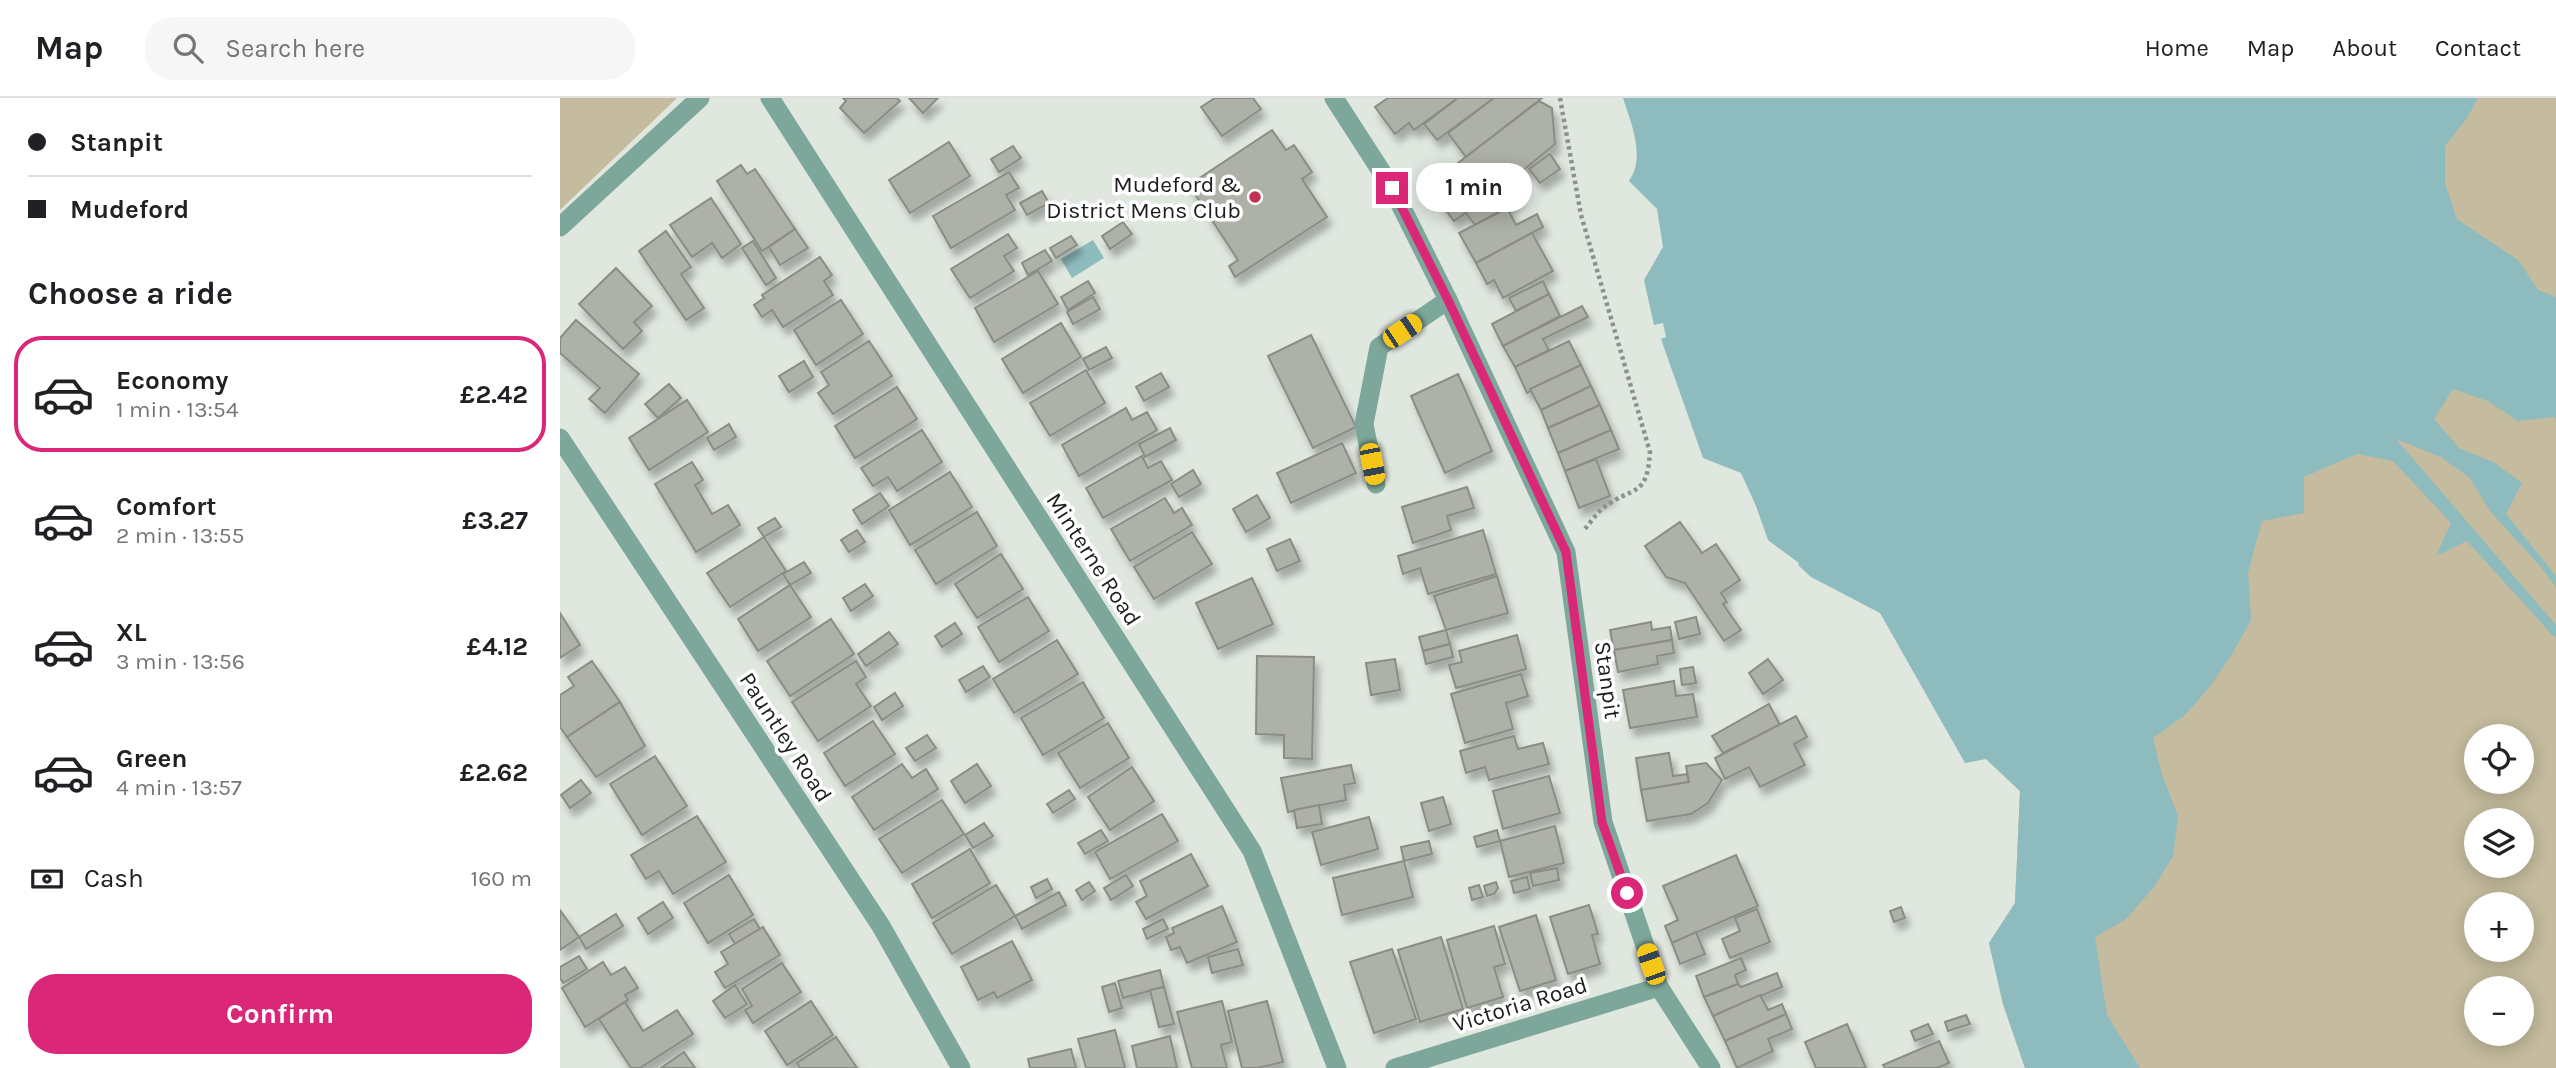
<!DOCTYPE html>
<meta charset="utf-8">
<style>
body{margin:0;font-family:Karla,sans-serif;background:#f6f6f6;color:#202124;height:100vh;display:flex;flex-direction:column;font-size:26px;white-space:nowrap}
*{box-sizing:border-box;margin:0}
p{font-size:23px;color:#757577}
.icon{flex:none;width:38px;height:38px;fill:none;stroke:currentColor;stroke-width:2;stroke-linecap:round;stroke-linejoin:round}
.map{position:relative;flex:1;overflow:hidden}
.sheet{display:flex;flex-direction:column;background:#fff;width:560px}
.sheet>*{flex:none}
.guide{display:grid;align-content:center;height:154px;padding:0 28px;background:#fff}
.fabs{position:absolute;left:1904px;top:626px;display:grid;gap:14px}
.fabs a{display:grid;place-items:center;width:70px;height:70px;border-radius:50%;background:#fff;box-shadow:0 4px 18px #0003;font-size:35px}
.end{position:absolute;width:32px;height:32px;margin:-16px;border:9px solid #db2777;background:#fff;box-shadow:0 0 0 4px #fff}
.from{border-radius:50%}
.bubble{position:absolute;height:49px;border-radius:24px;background:#fff;box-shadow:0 4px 18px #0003;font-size:23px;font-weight:700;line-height:49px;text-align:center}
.car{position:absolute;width:21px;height:42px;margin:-21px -10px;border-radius:9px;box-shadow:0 0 5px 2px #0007;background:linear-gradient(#f5c518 24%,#345 0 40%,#f5c518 0 76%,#345 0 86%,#f5c518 0)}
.guide b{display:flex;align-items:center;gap:24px;height:66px;font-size:26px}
.guide b+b{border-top:2px solid #e0e0e0}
.guide i{width:18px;height:18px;background:#202124}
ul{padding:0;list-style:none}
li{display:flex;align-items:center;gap:21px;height:116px;margin:0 14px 10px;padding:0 14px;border:4px solid transparent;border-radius:28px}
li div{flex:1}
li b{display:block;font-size:26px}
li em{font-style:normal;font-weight:700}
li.active{border-color:#db2777}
li>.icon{width:63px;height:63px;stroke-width:1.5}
h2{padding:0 28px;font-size:32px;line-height:84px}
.pay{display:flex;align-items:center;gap:18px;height:77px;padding:0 28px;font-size:26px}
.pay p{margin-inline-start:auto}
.button{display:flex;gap:14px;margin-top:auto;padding:14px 28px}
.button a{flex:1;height:80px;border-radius:28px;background:#db2777;color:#fff;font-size:28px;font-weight:700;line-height:80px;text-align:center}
header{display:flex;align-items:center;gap:42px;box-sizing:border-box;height:98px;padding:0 35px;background:#fff;border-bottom:2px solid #e0e0e0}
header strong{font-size:33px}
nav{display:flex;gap:38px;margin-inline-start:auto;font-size:24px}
.search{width:490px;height:63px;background:#f6f6f6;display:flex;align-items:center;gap:18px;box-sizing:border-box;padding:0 24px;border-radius:28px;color:#757577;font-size:26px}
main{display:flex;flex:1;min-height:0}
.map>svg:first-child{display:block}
.green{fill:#c5bb9e;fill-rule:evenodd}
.water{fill:#8ebbbe}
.building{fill:#aeb1a7;stroke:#8a8d83;stroke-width:2;filter:url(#shadow)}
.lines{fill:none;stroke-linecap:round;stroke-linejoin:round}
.path{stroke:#8b918b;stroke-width:4.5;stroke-dasharray:3.5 3.5;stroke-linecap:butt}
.minor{stroke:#7da79a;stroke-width:19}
.tertiary{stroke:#7da79a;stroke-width:19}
.route{stroke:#db2777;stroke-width:9}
.poi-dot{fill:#c13156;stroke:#fff;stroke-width:2.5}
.labels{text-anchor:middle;stroke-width:7;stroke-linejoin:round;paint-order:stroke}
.poi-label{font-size:23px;fill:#1b1e1b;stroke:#fff;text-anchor:end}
.street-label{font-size:23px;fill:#1b1e1b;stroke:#fff}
</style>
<header>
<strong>Map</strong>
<div class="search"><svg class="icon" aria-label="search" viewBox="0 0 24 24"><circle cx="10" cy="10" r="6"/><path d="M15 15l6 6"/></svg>Search here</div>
<nav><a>Home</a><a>Map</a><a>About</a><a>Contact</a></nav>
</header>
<main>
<section class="sheet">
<div class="guide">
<b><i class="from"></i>Stanpit</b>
<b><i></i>Mudeford</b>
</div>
<h2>Choose a ride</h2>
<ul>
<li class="active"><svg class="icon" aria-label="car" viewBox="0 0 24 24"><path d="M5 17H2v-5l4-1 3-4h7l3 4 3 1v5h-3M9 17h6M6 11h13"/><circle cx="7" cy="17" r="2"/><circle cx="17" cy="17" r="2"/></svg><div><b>Economy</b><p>1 min · 13:54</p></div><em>£2.42</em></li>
<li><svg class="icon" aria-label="car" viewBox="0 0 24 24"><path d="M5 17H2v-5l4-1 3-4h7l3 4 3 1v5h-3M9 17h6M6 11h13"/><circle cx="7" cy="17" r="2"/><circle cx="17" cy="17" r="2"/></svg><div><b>Comfort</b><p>2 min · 13:55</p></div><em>£3.27</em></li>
<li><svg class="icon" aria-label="car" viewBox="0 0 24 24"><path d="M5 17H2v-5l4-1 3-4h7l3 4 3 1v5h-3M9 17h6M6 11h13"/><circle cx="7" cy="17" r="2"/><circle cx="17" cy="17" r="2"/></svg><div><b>XL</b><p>3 min · 13:56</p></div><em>£4.12</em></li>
<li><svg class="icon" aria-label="car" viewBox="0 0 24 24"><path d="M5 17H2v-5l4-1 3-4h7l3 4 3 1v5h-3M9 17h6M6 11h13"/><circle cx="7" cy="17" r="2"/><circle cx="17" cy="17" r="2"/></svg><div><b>Green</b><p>4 min · 13:57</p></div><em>£2.62</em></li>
</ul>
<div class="pay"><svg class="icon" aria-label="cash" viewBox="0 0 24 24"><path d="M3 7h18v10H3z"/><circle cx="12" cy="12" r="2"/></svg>Cash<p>160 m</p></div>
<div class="button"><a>Confirm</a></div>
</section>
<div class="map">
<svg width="1996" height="970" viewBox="0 0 1996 970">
<defs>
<filter id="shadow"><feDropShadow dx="4.5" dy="8" stdDeviation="3.5" flood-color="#0004"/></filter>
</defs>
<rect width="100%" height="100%" fill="#dfe7df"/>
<g class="green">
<path d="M0 0H117L0 112Z"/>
<path d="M1878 0H1996V970H1465L1443 906 1429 845 1455 805 1460 693 1426 661ZM1916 639H1962V684H1916ZM1916 723H1962V768H1916ZM1916 807H1962V852H1916ZM1916 891H1962V936H1916Z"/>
</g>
<g class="water">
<path d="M1063 0H1918L1907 20 1885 48V85L1897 121 1958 162 1978 192 1996 199V323L1994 319 1958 323 1928 303 1893 291 1874 321 1899 350 1933 364 1962 385 1946 416 1996 478V489L1980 468 1930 413 1910 380 1881 359 1836 341 1996 527V541L1907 443 1876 458 1891 425 1833 363 1797 356 1744 379V415L1702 423 1688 475 1691 522 1671 558 1648 591 1624 618 1593 640 1602 677 1618 718 1613 758 1594 789 1566 821 1535 839 1547 917 1580 970H1465L1443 906 1429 845 1455 805 1460 693 1426 661 1405 665 1320 515 1251 479 1238 467 1239 465 1208 442 1196 408 1181 375 1143 360 1101 241 1106 239 1103 225 1094 227 1084 182 1103 149 1097 111 1069 83C1086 59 1071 25 1063 0Z"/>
<path d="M533 142 544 160 512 180 501 161Z"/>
</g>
<g class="building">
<path d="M283 0H337L340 3 304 35 280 10 286 3Z"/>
<path d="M349 0H378L363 15Z"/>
<path d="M655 0H693L701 11 662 38 641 9Z"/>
<path d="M828 0H898L854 32 849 25 835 36 815 9Z"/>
<path d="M898 0H934L877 42 864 26Z"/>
<path d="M934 0H982L906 59 888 35Z"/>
<path d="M979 3 992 10 995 46 949 84 894 123 868 88Z"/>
<path d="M712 32 726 52 734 47 752 74 742 81 767 119 675 179 669 168 678 162 629 87Z"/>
<path d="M389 44 410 78 350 115 329 82Z"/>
<path d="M453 48 461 60 439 74 431 61Z"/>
<path d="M990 56 1000 71 980 85 969 71Z"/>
<path d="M181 67 187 76 195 71 235 131 202 153 157 83Z"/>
<path d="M449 74 459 90 446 97 455 112 391 150 373 118Z"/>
<path d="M949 84 959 98 947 110 915 127 906 115Z"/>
<path d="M482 93 489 105 467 117 460 105Z"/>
<path d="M151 100 181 146 162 160 152 145 132 159 110 127Z"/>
<path d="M947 110 956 127 977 116 983 129 916 165 899 135Z"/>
<path d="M563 124 572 136 550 151 542 138Z"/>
<path d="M235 131 248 150 220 167 209 149Z"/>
<path d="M106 133 131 169 121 176 144 210 126 222 79 153Z"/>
<path d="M972 135 993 173 943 200 934 182 927 186 916 165Z"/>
<path d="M448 136 457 150 444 158 454 173 410 200 391 171Z"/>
<path d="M511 138 517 147 496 160 490 150Z"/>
<path d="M193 143 216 180 206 187 182 150Z"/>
<path d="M485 152 492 163 468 177 462 165Z"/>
<path d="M260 159 272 177 264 183 273 197 223 229 212 212 202 219 194 207 204 200 202 197Z"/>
<path d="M56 170 92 208 74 224 82 233 63 251 19 206Z"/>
<path d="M478 173 498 206 434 244 415 210Z"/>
<path d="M528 183 535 195 508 212 501 199Z"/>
<path d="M983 183 989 196 956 213 949 200Z"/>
<path d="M989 196 1000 218 943 248 932 226Z"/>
<path d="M533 199 540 211 513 226 507 214Z"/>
<path d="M281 202 303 236 256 267 234 232Z"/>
<path d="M1022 208 1028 219 983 241 989 252 955 269 943 248Z"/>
<path d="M16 222 79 276 45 315 29 301 40 290 0 255V240Z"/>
<path d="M501 225 521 259 463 295 442 261Z"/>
<path d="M751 237 796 329 753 350 708 258Z"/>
<path d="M309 243 332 278 273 316 258 295 269 287 261 274Z"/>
<path d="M1009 243 1021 267 967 295 955 269Z"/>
<path d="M546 249 552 260 529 272 523 261Z"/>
<path d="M244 263 253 279 229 294 219 278Z"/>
<path d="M1021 267 1031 288 981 312 970 291Z"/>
<path d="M526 272 545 305 490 338 470 305Z"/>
<path d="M601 275 609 289 584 303 576 289Z"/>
<path d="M898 276 932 353 885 375 851 298Z"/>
<path d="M109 286 121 300 98 320 85 306Z"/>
<path d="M1031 288 1040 307 988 330 981 312Z"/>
<path d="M337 289 357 321 295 360 275 328Z"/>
<path d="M127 302 148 334 89 372 69 340Z"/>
<path d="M1040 307 1051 332 998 355 988 330Z"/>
<path d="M566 310 572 322 587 314 597 332 519 378 502 347Z"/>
<path d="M169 326 176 339 154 352 147 340Z"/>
<path d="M610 330 616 342 585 359 579 346Z"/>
<path d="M362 332 382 364 337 393 328 379 313 388 301 370Z"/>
<path d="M1051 332 1059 351 1005 373 998 355Z"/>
<path d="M782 345 796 375 731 405 717 375Z"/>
<path d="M582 358 588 370 601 363 612 382 543 420 526 390Z"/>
<path d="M1036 361 1050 398 1019 410 1005 373Z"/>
<path d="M132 364 143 382 135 387 152 416 168 407 180 427 136 454 95 386Z"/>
<path d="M633 372 641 386 619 399 611 386Z"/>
<path d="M390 374 412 409 350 447 329 412Z"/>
<path d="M907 389 914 410 887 418 891 432 853 445 842 409Z"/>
<path d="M320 395 329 408 302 426 293 412Z"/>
<path d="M697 397 710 420 686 434 673 411Z"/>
<path d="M605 400 614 415 622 410 632 427 570 463 551 431Z"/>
<path d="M417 414 437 448 376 486 355 452Z"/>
<path d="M215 420 221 429 204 439 198 430Z"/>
<path d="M1120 424 1142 455 1156 446 1180 482 1161 495 1167 504 1163 506 1181 532 1164 543 1125 485 1106 479 1085 448Z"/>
<path d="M297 432 305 444 289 454 281 442Z"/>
<path d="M923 432 936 476 868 496 860 470 843 476 838 458Z"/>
<path d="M632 434 652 466 594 501 574 469Z"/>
<path d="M204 439 226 473 170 509 147 475Z"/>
<path d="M730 441 740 463 717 473 707 451Z"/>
<path d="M441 456 463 491 417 520 395 486Z"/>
<path d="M244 464 251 475 230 487 223 476Z"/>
<path d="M937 478 948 515 886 532 874 498Z"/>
<path d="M692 480 713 526 658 551 636 505Z"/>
<path d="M305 486 313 498 291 513 283 500Z"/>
<path d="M230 487 251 519 198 553 178 521Z"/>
<path d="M468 499 489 533 439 564 418 529Z"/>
<path d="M0 515 20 547 0 560Z"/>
<path d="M1136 519 1140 536 1119 541 1115 524Z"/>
<path d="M271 521 294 556 230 598 207 563Z"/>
<path d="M1091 524 1092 532 1110 529 1112 542 1054 552 1050 532Z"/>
<path d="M395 525 402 536 382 549 375 538Z"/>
<path d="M886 532 890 546 863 553 859 539Z"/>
<path d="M329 534 338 546 306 568 298 556Z"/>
<path d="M957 537 966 571 896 590 889 567 902 564 899 553Z"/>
<path d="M497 542 518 576 454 615 433 581Z"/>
<path d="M1112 542 1114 555 1097 558 1098 566 1058 574 1054 552Z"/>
<path d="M890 546 893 559 866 566 863 553Z"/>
<path d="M697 558 754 559 752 661 724 660V637L696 636Z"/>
<path d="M835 561 840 592 811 597 806 565Z"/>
<path d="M1208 561 1223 582 1203 596 1189 575Z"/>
<path d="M32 563 60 604 7 639 0 629V597L14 588 8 579Z"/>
<path d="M296 563 306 579 296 586 311 608 258 643 232 604Z"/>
<path d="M423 568 430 579 406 594 399 582Z"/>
<path d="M1133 569 1136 585 1122 587 1120 571Z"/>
<path d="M961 576 968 598 946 605 953 631 905 645 891 596Z"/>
<path d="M1114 583 1116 598 1133 596 1137 619 1070 630 1063 592Z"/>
<path d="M523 584 544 620 483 657 461 620Z"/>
<path d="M335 595 343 608 322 622 314 609Z"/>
<path d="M60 604 85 648 36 679 7 639Z"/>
<path d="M1209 606 1220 627 1163 655 1152 638Z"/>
<path d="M1236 618 1247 639 1234 646 1245 667 1200 689 1189 669 1165 681 1155 660Z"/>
<path d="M313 623 335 656 285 688 264 655Z"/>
<path d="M548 625 569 660 520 690 498 655Z"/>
<path d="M367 637 376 650 355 663 346 650Z"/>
<path d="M954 638 958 651 983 645 989 666 929 682 925 669 906 675 900 653Z"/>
<path d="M1109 655 1113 678 1127 676 1129 684 1081 692 1076 660Z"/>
<path d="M95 658 127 708 82 737 50 686Z"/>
<path d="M1146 665 1162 682 1148 705 1131 716 1087 723 1081 692 1129 684 1126 668Z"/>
<path d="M342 666 352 680 366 671 378 691 314 732 292 699Z"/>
<path d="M417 666 431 688 405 705 391 683Z"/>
<path d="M791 667 795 685 784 687 786 702 728 714 721 680Z"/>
<path d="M572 669 594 703 550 732 528 699Z"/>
<path d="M989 678 1000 715 943 731 933 693Z"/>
<path d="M21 682 31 695 10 710 1 697Z"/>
<path d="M509 692 515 701 493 715 487 706Z"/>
<path d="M883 699 891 726 869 733 861 705Z"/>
<path d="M382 702 404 736 342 775 319 741Z"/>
<path d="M759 707 762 726 737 730 734 712Z"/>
<path d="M602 716 618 743 550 781 535 754Z"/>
<path d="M137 718 166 764 113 796 99 773 86 781 71 757Z"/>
<path d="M809 719 818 751 761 767 752 734Z"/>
<path d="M424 725 433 738 413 750 405 737Z"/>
<path d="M995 728 1004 765 949 779 940 743Z"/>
<path d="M541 732 548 743 525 756 518 745Z"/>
<path d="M937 732 940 743 917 749 914 739Z"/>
<path d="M869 743 872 756 844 763 841 749Z"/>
<path d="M410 751 430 785 372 820 352 786Z"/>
<path d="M631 756 648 788 586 821 576 804 587 798 580 783Z"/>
<path d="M1176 757 1198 808 1112 845 1105 828 1118 822 1103 788Z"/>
<path d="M844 763 853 799 782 817 773 780Z"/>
<path d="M997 770 999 782 973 788 970 775Z"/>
<path d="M169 777 193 817 148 845 124 805Z"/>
<path d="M566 777 573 788 551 802 544 790Z"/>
<path d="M967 779 970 791 954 795 951 783Z"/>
<path d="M487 781 492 791 476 800 471 789Z"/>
<path d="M529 784 535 793 522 802 516 792Z"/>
<path d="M936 784 938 790 934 796 927 798 924 788Z"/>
<path d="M436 787 455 818 392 856 373 825Z"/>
<path d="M919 787 923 799 912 802 909 790Z"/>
<path d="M499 794 506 807 462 831 455 818Z"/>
<path d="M103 804 113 820 88 836 78 820Z"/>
<path d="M1029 807 1038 836 1032 837 1040 866 1008 876 990 819Z"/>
<path d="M662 808 677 844 627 865 620 849 611 852 606 839 614 835 612 830Z"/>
<path d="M1341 809 1345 820 1334 824 1330 813Z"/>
<path d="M1197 811 1210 844 1170 860 1162 841 1180 833 1175 820Z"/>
<path d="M0 812 19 839 0 852Z"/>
<path d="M56 816 63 828 26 851 19 839Z"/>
<path d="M976 817 996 882 960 893 939 829Z"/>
<path d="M194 821 200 831 175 846 169 836Z"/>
<path d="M603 821 608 831 587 841 583 831Z"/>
<path d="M934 828 945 866 934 869 943 899 907 910 887 842Z"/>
<path d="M203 829 220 857 165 890 155 874 168 866 161 854Z"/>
<path d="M1136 834 1145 856 1120 866 1112 845Z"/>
<path d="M881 839 903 911 860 924 838 852Z"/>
<path d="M452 843 472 882 437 900 434 894 418 902 401 869Z"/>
<path d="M678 851 683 867 652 875 648 859Z"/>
<path d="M832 851 856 921 814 935 790 864Z"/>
<path d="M19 858 27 871 3 885 0 880V869Z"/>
<path d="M1181 860 1186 872 1175 877 1178 886 1144 899 1136 878Z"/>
<path d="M43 864 51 877 65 869 78 890 65 897 68 902 25 929 2 890Z"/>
<path d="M222 865 241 894 193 925 185 912 192 908 182 891Z"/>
<path d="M600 872 604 889 563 900 558 883Z"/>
<path d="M1217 875 1222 889 1153 918 1144 899 1178 886 1181 889Z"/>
<path d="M555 885 562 910 549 914 542 889Z"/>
<path d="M175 887 187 906 165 920 153 903Z"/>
<path d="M604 889 614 926 599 929 590 892Z"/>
<path d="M1200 897 1208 912 1222 906 1226 916 1165 943 1153 918Z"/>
<path d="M251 903 273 937 227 967 205 933Z"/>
<path d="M662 903 672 944 661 947 667 970H632L617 914Z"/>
<path d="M707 903 723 964 697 970H682L668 913Z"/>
<path d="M65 904 83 933 117 912 133 936 80 970H71L39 921Z"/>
<path d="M1226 916 1232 931 1208 941 1213 953 1177 970 1165 943Z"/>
<path d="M1406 917 1410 926 1388 933 1385 924Z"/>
<path d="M1287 926 1306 970H1256L1245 944Z"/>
<path d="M1368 926 1373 936 1355 943 1351 933Z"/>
<path d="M555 932 565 970H526L518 941Z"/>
<path d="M610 938 617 970H577L572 948Z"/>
<path d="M276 939 297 970H240L237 965Z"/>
<path d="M1379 943 1389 965 1377 970H1325L1323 967Z"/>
<path d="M511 951 516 970H470L468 961Z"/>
<path d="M124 954 135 970H101Z"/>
</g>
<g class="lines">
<path class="path" d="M1000 0 1021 117 1090 354C1087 401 1073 387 1043 410 1036 416 1030 425 1024 432"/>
<g class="minor">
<path d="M210 0 692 753 777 970"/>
<path d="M0 129 140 0"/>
<path d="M0 340 321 828 401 970"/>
<path d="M816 386 804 326 819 249 888 202"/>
<path d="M835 970 1099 889"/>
</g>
<path class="tertiary" d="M774 0 832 90 888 202 1006 454 1043 724 1099 889 1151 970"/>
</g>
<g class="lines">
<path class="route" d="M832 90 888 202 1006 454 1042 724 1067 795"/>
</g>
<circle class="poi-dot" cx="695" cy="99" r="7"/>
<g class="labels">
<g class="poi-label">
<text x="681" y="94">Mudeford &amp;<tspan x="681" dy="26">District Mens Club</tspan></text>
</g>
<g class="street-label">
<text transform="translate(534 461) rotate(57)" y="8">Minterne Road</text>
<text transform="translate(1048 582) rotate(82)" y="8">Stanpit</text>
<text transform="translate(226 639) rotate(57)" y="8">Pauntley Road</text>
<text transform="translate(960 906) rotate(-17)" y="8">Victoria Road</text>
</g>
</g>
</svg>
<div class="fabs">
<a><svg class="icon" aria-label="locate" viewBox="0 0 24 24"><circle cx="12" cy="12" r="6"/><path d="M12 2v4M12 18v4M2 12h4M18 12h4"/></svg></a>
<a><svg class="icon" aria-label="layers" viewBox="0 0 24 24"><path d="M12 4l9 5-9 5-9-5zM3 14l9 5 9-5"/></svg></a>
<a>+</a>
<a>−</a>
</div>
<i class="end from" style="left:1067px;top:795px"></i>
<i class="end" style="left:832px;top:90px"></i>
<div class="bubble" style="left:856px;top:65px;width:116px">1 min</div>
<i class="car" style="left:842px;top:233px;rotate:56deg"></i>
<i class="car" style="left:812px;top:366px;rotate:169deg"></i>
<i class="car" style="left:1091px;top:866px;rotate:341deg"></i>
</div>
</main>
